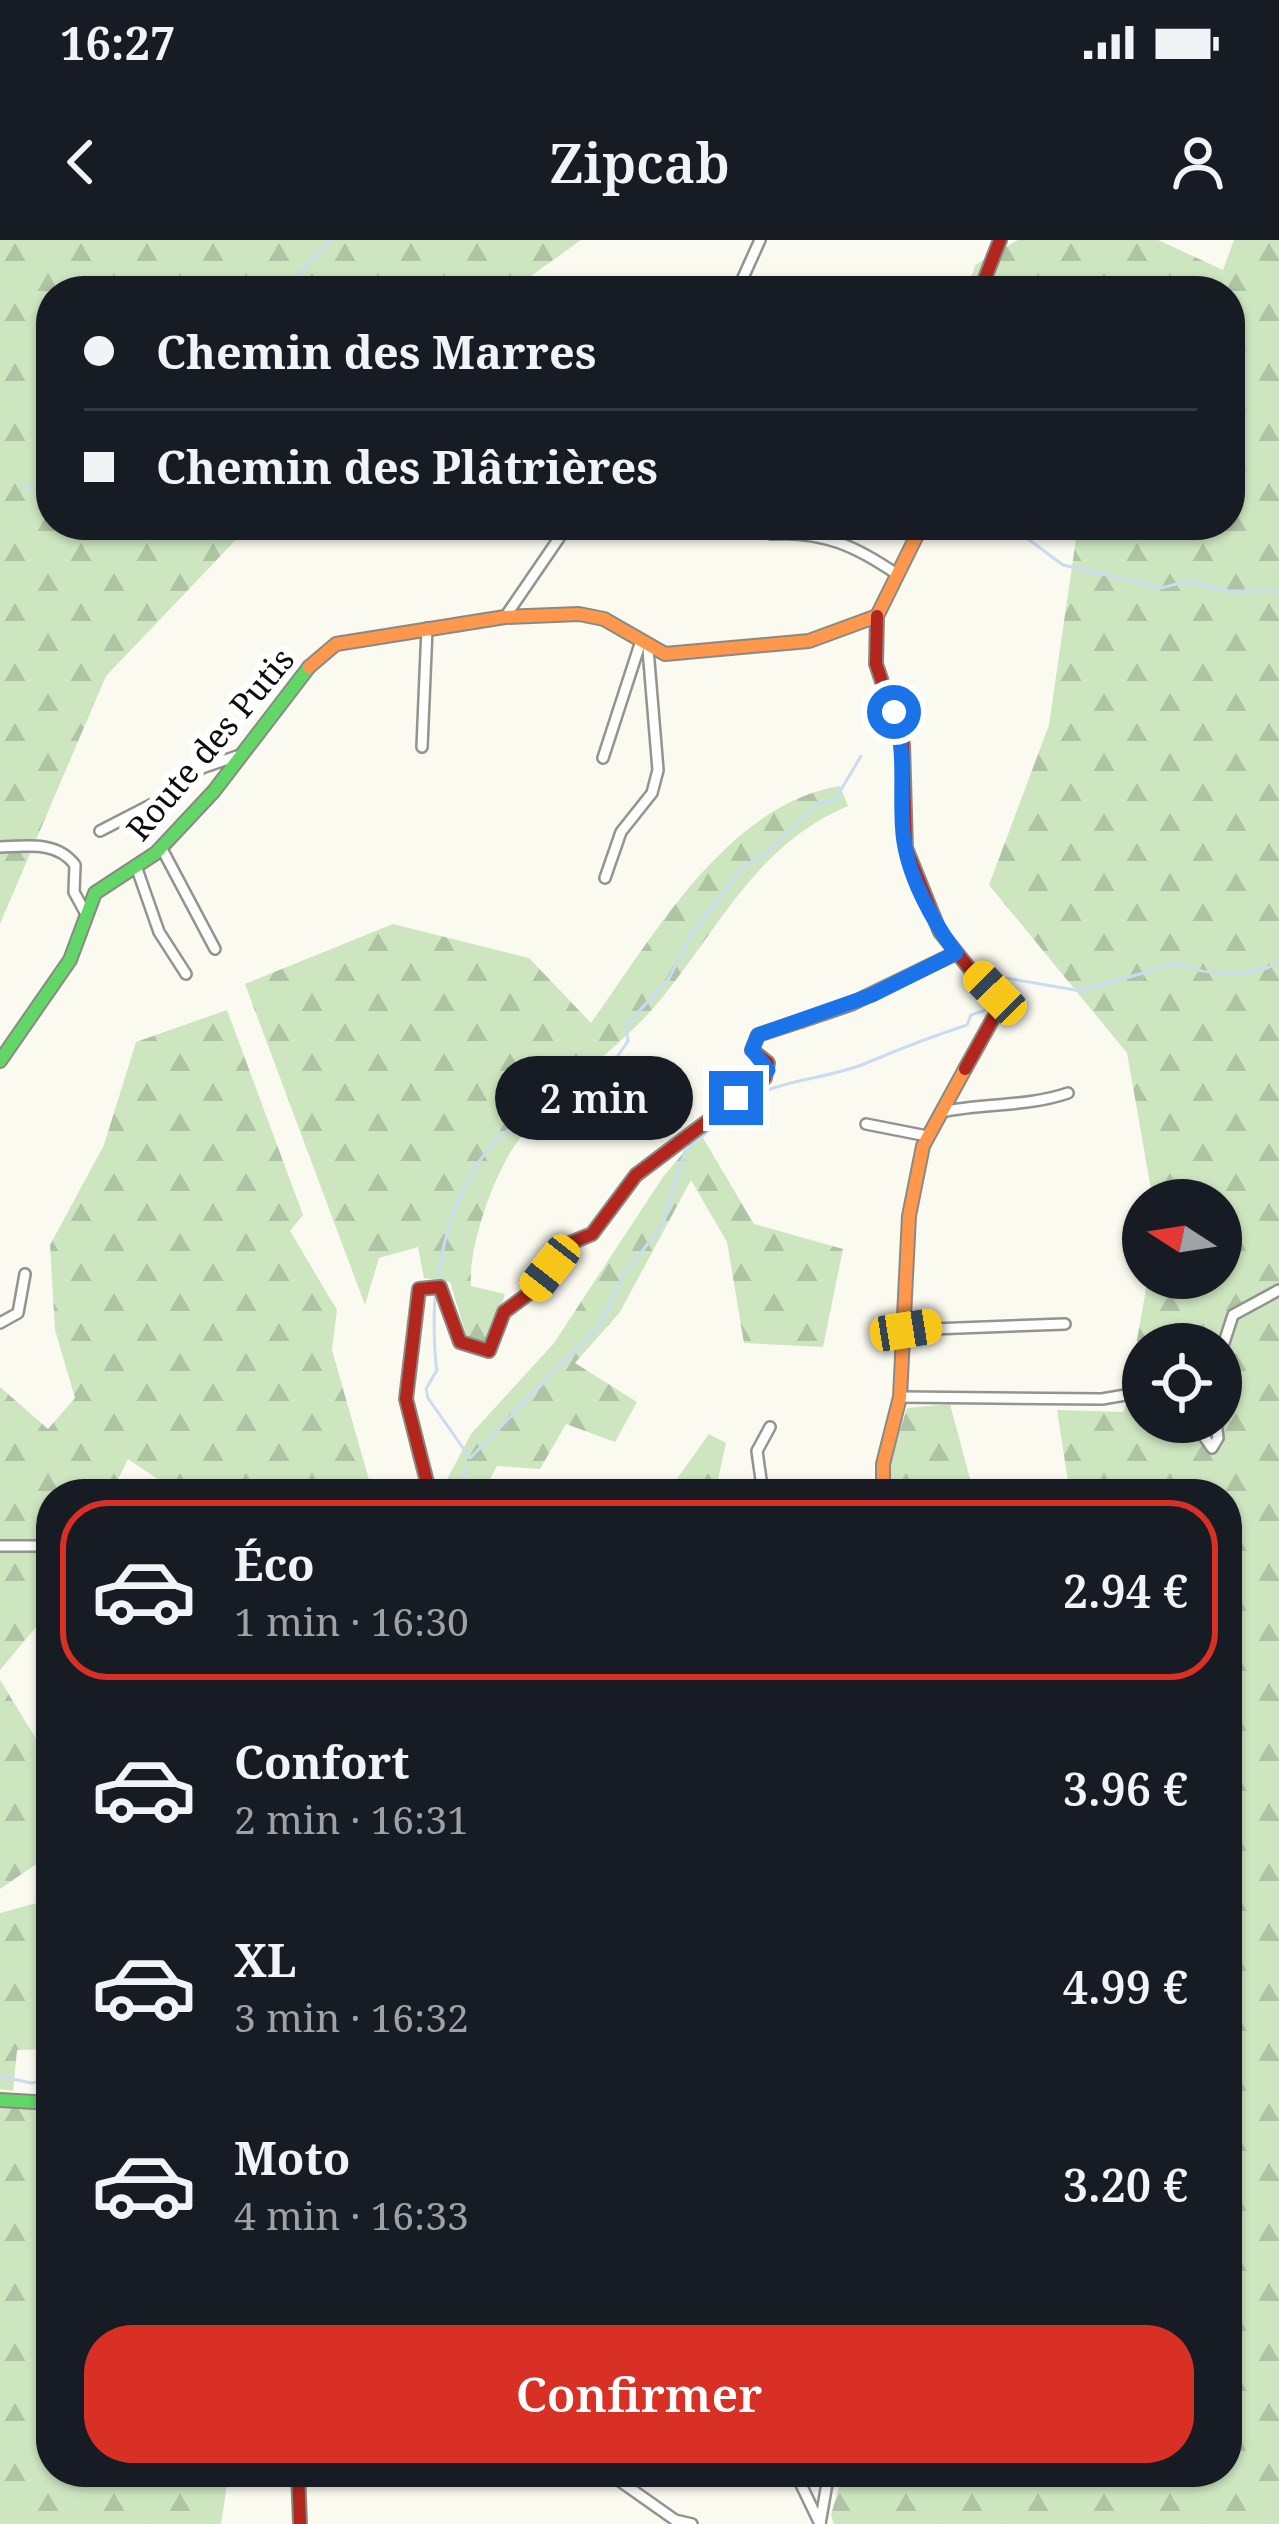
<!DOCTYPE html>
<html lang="fr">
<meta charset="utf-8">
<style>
body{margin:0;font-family:"Noto Serif",serif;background:#20242c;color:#f1f3f6;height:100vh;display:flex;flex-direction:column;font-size:45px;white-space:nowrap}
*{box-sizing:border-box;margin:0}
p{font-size:39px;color:#9ea1a6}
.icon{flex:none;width:66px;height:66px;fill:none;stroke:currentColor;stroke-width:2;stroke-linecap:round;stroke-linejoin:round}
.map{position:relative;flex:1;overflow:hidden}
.sheet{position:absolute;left:36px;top:1239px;width:1206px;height:1008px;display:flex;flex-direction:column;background:#171b24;border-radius:48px;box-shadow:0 3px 9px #0004}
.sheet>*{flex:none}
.top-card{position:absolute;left:36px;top:36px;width:1209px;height:264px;border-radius:48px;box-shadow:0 3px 9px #0004;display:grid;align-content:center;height:264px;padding:0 48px;background:#171b24}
.needle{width:78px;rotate:282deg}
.controls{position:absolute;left:1122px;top:939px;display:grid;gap:24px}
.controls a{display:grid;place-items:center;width:120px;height:120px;border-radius:50%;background:#171b24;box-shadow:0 3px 9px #0004;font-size:60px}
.end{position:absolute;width:54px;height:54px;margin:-27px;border:15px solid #1a73e8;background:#fff;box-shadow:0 0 0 6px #fff}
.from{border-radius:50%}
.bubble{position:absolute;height:84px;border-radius:42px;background:#171b24;box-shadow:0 3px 9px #0004;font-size:39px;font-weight:600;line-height:84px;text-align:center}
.car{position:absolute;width:36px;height:72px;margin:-36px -18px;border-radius:15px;box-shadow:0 0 9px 3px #0007;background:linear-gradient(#f5c518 24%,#345 0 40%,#f5c518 0 76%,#345 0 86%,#f5c518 0)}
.top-card b{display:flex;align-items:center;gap:42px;height:114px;font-size:45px}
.top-card b+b{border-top:3px solid #363941}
.top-card i{width:30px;height:30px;background:#f1f3f6}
ul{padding:21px 0 0;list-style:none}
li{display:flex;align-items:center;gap:36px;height:180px;margin:0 24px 18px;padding:0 24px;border:6px solid transparent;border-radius:48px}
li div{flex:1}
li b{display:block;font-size:45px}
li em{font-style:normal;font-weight:600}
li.current{border-color:#d93025}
li>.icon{width:108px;height:108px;stroke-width:1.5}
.action{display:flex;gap:24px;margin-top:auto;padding:24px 48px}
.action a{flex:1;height:138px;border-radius:48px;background:#d93025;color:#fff;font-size:48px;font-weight:600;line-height:138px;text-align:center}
.status{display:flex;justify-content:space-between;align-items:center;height:84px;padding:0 60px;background:#171b24;direction:ltr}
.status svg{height:33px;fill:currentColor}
header{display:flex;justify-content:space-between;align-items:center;height:156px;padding:0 48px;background:#171b24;font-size:54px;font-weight:600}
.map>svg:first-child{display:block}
.forest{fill:url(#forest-firs);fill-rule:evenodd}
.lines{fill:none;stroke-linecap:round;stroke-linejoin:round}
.stream{stroke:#c9dcf1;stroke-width:3}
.street-casing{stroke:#93938f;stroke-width:14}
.fast-casing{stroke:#8a8a85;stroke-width:16}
.slow-casing{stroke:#8a8a85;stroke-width:16}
.jam-casing{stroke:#8a8a85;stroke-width:16}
.street{stroke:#fefefd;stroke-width:9}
.fast{stroke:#63d668;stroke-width:12}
.slow{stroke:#ff974d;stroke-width:12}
.jam{stroke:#b3261e;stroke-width:12}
.route{stroke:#1a73e8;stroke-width:15}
.labels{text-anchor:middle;stroke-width:12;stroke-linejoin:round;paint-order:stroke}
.street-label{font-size:33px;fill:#0c0c0c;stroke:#fff}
</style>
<div class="status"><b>16:27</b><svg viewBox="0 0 49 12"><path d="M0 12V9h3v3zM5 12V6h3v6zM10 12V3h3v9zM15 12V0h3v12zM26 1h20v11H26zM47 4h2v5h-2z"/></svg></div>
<header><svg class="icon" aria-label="back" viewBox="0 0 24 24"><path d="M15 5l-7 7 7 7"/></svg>Zipcab<svg class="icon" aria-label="person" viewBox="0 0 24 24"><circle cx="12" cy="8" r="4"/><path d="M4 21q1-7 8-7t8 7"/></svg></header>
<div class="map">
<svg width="1279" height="2284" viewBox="0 0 1279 2284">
<defs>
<pattern id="forest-firs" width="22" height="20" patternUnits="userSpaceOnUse" patternTransform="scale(3)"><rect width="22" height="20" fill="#cde6c0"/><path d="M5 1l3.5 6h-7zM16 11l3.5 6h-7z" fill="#afc4a4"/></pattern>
</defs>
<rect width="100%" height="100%" fill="#fafaf0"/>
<g class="forest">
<path d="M0 0H581L510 51H51V285H250L106 436 0 684Z"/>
<path d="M1018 0H1158L1223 30 1234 0H1279V2284H834L831 2275 843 2232H1227V1254H1070L1057 1170 1124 1172 1148 1038H1221V960H1153L1127 813 989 645 1049 485 1078 285H1230V51H968L975 25ZM1143 1104H1221V1182H1143Z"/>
<path d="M840 546 848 566C757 604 719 688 661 759 619 811 557 847 518 901 494 933 468 1007 471 1046L505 1054 489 1104 468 1101 450 1042 424 1038 418 1007 379 1018 365 1065 245 744 393 684 529 718 591 783C653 696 728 564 840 546Z"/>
<path d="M227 770 303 975 290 991 337 1070 332 1110 373 1254H168L165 1244 128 1219 111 1254H51V1369L0 1430V1147L48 1189 75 1158 55 1090 50 1005 104 905 136 802Z"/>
<path d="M700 893 754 984 843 1009 823 1107 744 1103 727 1002 691 940 620 1072 575 1123 637 1162 615 1202 566 1184 540 1229 497 1226 482 1254H444V1245L471 1194 554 1103 663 937Z"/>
<path d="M950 1164 974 1254H893L888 1229 907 1168Z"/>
<path d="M709 1194 726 1203 715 1254H666Z"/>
<path d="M0 1440 51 1523V1614L0 1649Z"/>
<path d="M51 1659V1809L17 1810 13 1851 0 1849V1673Z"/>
<path d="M0 1867 51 1869V2232H229L221 2284H0Z"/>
</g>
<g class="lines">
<g class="stream">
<path d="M283 51 331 0"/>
<path d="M22 248 51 243"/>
<path d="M1009 285 1063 325 1162 348 1187 341 1228 351H1279"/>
<path d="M1006 738 1081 751 1178 723C1207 737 1251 737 1279 723"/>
<path d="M728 875C774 834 818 844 869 822 902 808 933 796 967 785L971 775 992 768"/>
<path d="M438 1036C447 977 476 891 541 874L559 845C581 842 590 821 615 820L628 801 626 785 668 740 692 694 743 627 769 611 817 564 835 560 861 516"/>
<path d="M436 1051C433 1065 434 1117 437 1130L426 1149 428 1158 470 1218 600 1085 623 1036 663 984 685 911 715 885"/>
<path d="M460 1254 465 1229"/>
<path d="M0 1836 31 1843 51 1840"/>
</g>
<defs>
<g id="street">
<path d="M737 51 760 0"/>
<path d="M766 286 771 294C823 291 856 306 898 335"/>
<path d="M505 377 568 285"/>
<path d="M422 507 427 388"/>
<path d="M603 518 640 404"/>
<path d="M100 591 166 557 202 528 237 516"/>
<path d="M0 607C28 606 57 601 75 625L74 652 86 674"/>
<path d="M161 607 215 709"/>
<path d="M137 629 159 692 186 734"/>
<path d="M605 638 621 592 652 553 658 530 648 409"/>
<path d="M941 872C984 863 1027 867 1068 853"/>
<path d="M866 884 927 896"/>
<path d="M0 1083 18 1073 25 1034"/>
<path d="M906 1090 1065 1084"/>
<path d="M1221 1112 1233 1075 1279 1050"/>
<path d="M900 1157 1102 1159 1143 1152"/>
<path d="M1194 1182 1212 1208 1218 1198 1216 1182"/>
<path d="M763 1254 757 1211 770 1187"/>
<path d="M0 1306H51"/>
<path d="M607 2232 675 2280 692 2284"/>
<path d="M795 2232 820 2284"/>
<path d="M820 2284 829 2232"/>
</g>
<g id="fast">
<path d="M0 821 70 720 95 653 156 613 214 551 309 427"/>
<path d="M0 1860 51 1863"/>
</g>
<g id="slow">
<path d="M309 427 336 404 505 377 579 374 604 379 665 414 809 401 877 376 922 285"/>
<path d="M801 781 851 764 956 713"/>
<path d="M883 1254V1224L900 1157 909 976 923 906 965 829"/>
</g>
<g id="jam">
<path d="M980 51 1000 0"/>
<path d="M877 376 876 424 903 504 906 608 940 692 1000 766 965 829"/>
<path d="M430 1254 406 1159 419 1049 440 1047 460 1102 489 1111 504 1072 532 1051 570 1003 592 994 636 935 765 838 768 823 752 810 758 795 801 781"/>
<path d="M298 2232 300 2284"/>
</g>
</defs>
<use href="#street" class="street-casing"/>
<use href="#fast" class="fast-casing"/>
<use href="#slow" class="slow-casing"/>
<use href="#jam" class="jam-casing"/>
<use href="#street" class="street"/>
<use href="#fast" class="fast"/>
<use href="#slow" class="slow"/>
<use href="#jam" class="jam"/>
</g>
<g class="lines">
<path class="route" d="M736 858 768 830 752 810 758 795 872 755 956 713C932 680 907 635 903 594 899 551 907 514 894 472"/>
</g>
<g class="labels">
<g class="street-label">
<text transform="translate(210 504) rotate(-50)" y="12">Route des Putis</text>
</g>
</g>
</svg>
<div class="controls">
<a><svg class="needle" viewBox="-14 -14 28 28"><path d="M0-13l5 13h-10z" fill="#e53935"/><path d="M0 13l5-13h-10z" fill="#9ea1a6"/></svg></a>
<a><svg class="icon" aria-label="locate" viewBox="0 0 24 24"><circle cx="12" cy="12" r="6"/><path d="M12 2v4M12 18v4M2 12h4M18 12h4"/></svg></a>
</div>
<i class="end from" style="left:894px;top:472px"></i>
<i class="end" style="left:736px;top:858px"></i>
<div class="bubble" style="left:495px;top:816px;width:198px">2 min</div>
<i class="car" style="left:995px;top:753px;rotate:316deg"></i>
<i class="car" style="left:550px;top:1028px;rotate:218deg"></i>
<i class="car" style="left:906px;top:1090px;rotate:81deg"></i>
<div class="top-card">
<b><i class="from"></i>Chemin des Marres</b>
<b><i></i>Chemin des Plâtrières</b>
</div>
<section class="sheet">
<ul>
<li class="current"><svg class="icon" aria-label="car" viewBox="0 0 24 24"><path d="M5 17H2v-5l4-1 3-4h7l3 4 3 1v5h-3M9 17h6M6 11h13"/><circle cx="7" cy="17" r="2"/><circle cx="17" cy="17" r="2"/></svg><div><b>Éco</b><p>1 min · 16:30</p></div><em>2.94 €</em></li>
<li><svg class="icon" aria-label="car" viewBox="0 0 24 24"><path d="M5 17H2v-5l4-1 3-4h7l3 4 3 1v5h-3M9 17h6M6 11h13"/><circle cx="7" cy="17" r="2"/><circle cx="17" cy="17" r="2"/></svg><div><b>Confort</b><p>2 min · 16:31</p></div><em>3.96 €</em></li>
<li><svg class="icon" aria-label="car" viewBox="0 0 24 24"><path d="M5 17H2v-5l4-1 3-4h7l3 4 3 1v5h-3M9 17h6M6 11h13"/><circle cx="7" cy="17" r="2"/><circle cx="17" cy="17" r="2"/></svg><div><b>XL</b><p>3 min · 16:32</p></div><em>4.99 €</em></li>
<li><svg class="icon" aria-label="car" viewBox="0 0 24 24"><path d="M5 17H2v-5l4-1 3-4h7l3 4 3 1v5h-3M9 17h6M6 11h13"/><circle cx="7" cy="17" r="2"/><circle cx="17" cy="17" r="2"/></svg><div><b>Moto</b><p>4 min · 16:33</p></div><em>3.20 €</em></li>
</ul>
<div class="action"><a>Confirmer</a></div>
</section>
</div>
